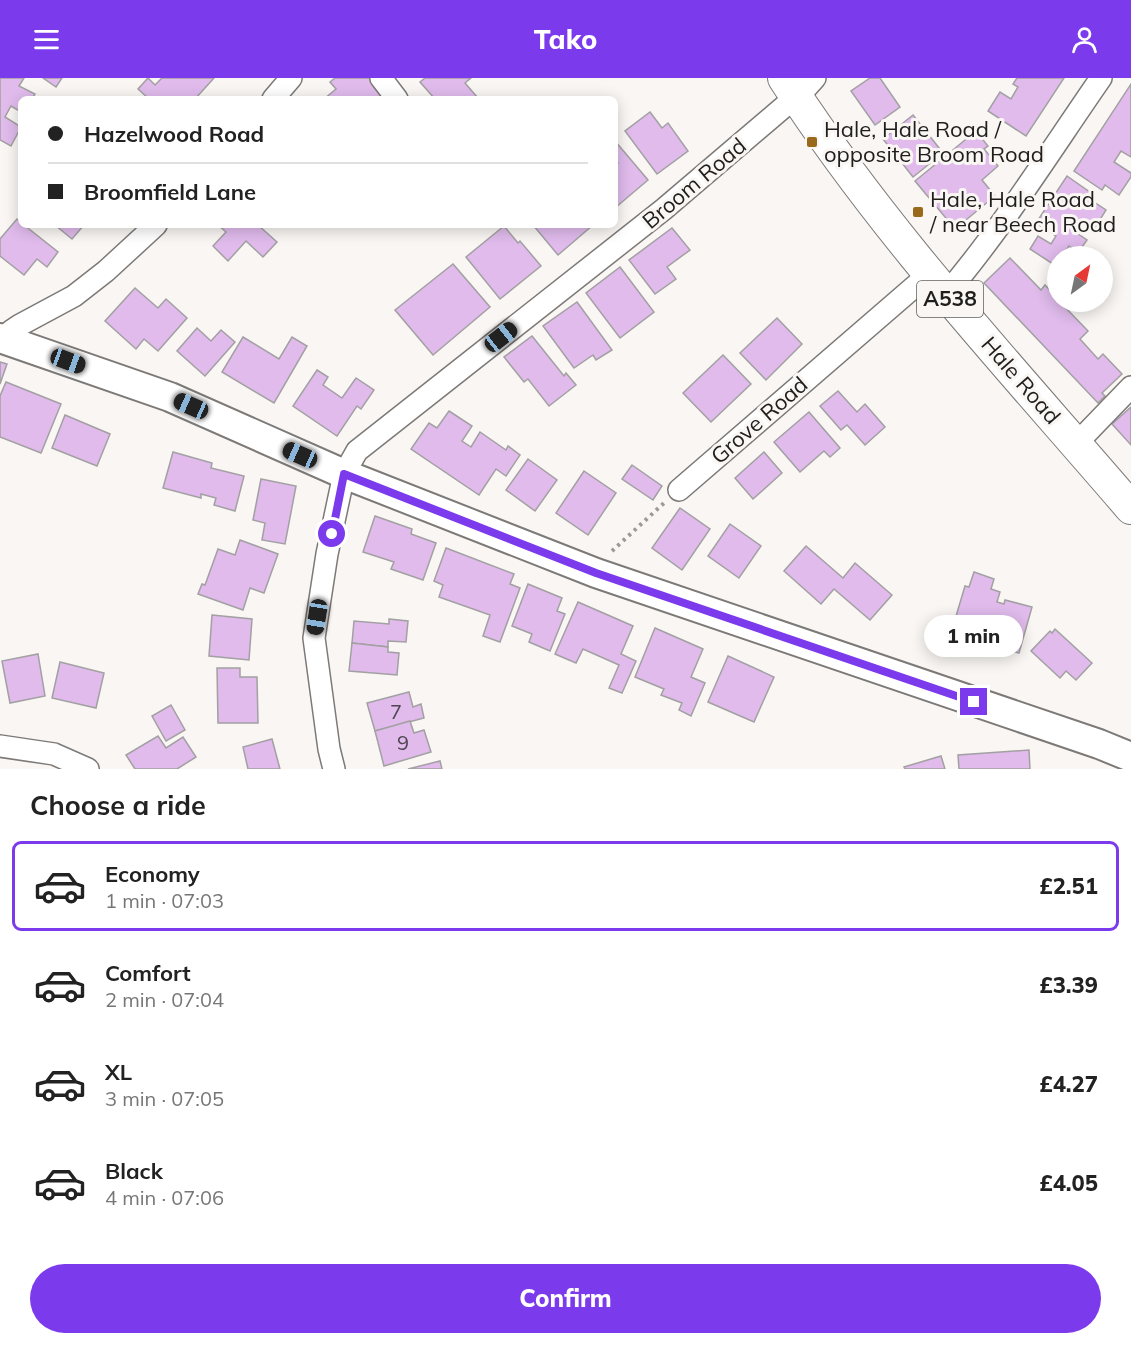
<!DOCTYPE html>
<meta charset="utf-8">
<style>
body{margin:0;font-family:Mulish,sans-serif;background:#f2f2f2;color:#222;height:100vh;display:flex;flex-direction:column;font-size:22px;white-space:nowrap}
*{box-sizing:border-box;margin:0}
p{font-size:20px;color:#767676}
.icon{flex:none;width:33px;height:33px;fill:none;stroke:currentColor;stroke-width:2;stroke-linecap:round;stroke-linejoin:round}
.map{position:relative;height:691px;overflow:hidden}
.details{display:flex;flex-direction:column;background:#fff;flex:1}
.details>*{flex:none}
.hud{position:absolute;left:18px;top:18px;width:600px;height:132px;border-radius:9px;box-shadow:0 3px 15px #0003;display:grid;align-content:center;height:132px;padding:0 30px;background:#fff}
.needle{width:39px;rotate:33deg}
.tools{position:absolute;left:1047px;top:168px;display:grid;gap:12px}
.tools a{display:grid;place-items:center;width:66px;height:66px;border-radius:50%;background:#fff;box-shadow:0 3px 15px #0003;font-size:30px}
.end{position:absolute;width:27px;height:27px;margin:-14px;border:8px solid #7c3aed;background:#fff;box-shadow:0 0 0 3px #fff}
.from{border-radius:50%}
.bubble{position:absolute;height:42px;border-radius:21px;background:#fff;box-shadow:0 3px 15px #0003;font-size:20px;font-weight:800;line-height:42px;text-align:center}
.car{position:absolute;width:18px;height:36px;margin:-18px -9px;border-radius:8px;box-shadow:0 0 4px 2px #0007;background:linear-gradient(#222 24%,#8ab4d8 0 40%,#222 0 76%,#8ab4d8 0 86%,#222 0)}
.hud b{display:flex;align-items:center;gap:21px;height:57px;font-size:22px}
.hud b+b{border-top:2px solid #e0e0e0}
.hud i{width:15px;height:15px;background:#222}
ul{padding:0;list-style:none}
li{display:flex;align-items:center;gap:18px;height:90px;margin:0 12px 9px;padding:0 18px;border:3px solid transparent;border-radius:9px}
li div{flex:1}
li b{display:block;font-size:22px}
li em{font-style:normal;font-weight:800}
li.active{border-color:#7c3aed}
li>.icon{width:54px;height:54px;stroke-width:1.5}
h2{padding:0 30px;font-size:27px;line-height:72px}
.primary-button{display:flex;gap:12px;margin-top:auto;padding:12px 30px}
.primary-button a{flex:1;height:69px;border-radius:36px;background:#7c3aed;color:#fff;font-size:24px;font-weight:800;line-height:69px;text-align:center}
header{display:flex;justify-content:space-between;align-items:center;height:78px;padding:0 30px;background:#7c3aed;color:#fff;font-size:27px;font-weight:800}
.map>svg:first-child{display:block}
.building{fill:#e0bbec;stroke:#a2a0a2;stroke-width:1.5}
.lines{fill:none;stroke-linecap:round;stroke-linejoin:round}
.street-casing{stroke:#7c7977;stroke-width:24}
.secondary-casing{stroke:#7c7977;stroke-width:32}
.primary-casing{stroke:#7c7977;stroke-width:34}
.path{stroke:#9c9a98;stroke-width:4;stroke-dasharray:3 4.5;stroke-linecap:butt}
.street{stroke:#fff;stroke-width:21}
.secondary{stroke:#fff;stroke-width:28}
.primary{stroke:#fff;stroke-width:32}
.route{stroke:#7c3aed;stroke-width:8}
.poi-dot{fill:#996a1b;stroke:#f9f6f3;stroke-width:2}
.labels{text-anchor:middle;stroke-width:6;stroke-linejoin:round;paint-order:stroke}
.number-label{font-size:20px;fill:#4f4551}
.shield{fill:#f9f6f3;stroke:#605f5d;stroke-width:1.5}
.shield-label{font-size:21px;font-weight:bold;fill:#1f1e1d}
.poi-label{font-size:22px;fill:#1f1e1d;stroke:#f9f6f3;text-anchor:start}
.street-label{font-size:22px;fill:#1f1e1d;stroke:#f9f6f3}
</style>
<header><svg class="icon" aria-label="menu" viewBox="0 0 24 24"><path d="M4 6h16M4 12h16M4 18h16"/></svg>Tako<svg class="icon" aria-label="person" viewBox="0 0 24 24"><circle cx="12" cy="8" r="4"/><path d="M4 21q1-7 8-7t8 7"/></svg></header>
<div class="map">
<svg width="1131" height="691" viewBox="0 0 1131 691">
<rect width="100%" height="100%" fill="#f9f6f3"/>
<g class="building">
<path d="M0 0H24L19 8 35 16 32 21H21V34L11 28 5 39 21 49 11 68 0 62Z"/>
<path d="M43 0H62L56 9Z"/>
<path d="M148 0 155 7 162 0H214L195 21H149L138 11Z"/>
<path d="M335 0H372L390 21H324L336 11 330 4Z"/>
<path d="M425 0H471L465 5 478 20 435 21 420 4Z"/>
<path d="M870 0H880L900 29 875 47 851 13Z"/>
<path d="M1017 0H1064L1026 58 988 33 1000 14 1011 21 1018 9 1013 6Z"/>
<path d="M1131 6V79L1121 73 1114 84 1131 95V99L1119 117 1105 107 1102 112 1074 93Z"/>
<path d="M650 34 662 50 668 45 688 73 657 96 625 53Z"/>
<path d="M913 37 943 75 913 99 883 61Z"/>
<path d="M976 53 988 68 984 71 998 88 982 102 995 118 955 151 915 103Z"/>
<path d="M615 63 648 102 615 130V88L618 85 615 82Z"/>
<path d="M1067 98 1094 117 1091 122 1106 132 1093 153 1077 142 1071 151 1087 162 1078 175 1069 168 1062 178H1058L1056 188 1030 171 1038 158 1051 166 1056 158 1036 145Z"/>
<path d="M17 141 21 144V147H24L58 174 47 189 37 181 24 197 0 178V161Z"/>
<path d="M55 147H84L72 161Z"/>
<path d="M218 147H258L277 164 263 179 246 163 228 183 213 168 226 154Z"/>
<path d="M533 147H593L558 177Z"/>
<path d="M504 148 518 165 520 163 541 188 500 221 466 179Z"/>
<path d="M672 150 690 172 667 189 676 201 655 216 629 182Z"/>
<path d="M1010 180 1041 212 1045 207 1058 221V224H1060L1088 253 1080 261 1098 281 1103 276 1122 296 1102 315 1105 318 1098 325 984 205Z"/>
<path d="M453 186 490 229 433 277 395 232Z"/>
<path d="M620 189 654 234 620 260 586 215Z"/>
<path d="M135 210 158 230 166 221 187 240 158 273 144 261 136 271 105 243Z"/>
<path d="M577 224 612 272 596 282 593 277 574 290 543 248Z"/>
<path d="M777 240 802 266 766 302 740 275Z"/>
<path d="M197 250 211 263 221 252 235 264 205 298 177 273Z"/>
<path d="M532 258 564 298 566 295 576 307 549 328 528 301 524 304 504 279Z"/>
<path d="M243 259 279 281 292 259 307 268 274 325 222 294Z"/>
<path d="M723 277 751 306 711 344 683 315Z"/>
<path d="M0 284 7 286 0 306Z"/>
<path d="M317 292 328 299 323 307 342 320 356 300 374 312 361 331 357 328 337 358 293 328Z"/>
<path d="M6 304 61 326 41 375 0 359V318Z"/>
<path d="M838 313 857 334 865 326 885 349 865 367 847 347 841 352 820 328Z"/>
<path d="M1131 329V367L1112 346Z"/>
<path d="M449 333 472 348 462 363 471 369 480 354 506 372 508 368 520 377 506 398 496 391 479 417 411 371 429 345 437 350Z"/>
<path d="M809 334 840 370 830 379 824 373 800 394 774 364Z"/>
<path d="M65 337 110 356 97 388 52 370Z"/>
<path d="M173 374 212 385 211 390 244 398 235 433 214 427 216 420 201 416V420L163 410Z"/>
<path d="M764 374 782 395 753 421 735 400Z"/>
<path d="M528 381 557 402 535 433 506 412Z"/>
<path d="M632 387 662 408 653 422 622 401Z"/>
<path d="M584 393 616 415 588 457 556 435Z"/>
<path d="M261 401 296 408 285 466 262 462 265 445 253 442Z"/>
<path d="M680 430 710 451 682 492 652 470Z"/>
<path d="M375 438 412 451 411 456 436 465 423 502 391 491 394 484 363 474Z"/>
<path d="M730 446 761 468 739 500 708 478Z"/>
<path d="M240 462 278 476 264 515 250 510 243 532 198 516 202 506 205 507 218 471 235 477Z"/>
<path d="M806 468 843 500 855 485 892 517 870 542 834 511 821 526 784 493Z"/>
<path d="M446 470 514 496 510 506 520 510 500 564 483 558 490 537 439 519 443 507 434 503Z"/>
<path d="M974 494 994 501 991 511 1000 514 997 524 1004 526 1005 522 1032 529 1019 575 951 555 965 508 969 509Z"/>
<path d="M528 506 562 520 557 533 565 536 550 573 529 564 532 556 512 548Z"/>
<path d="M578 524 633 548 621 576 636 583 622 615 609 610 619 587 583 571 576 585 555 576Z"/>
<path d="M212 537 252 541 249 582 209 578Z"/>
<path d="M389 541 408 543 406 564 388 563V569L352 565 354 543 389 546Z"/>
<path d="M655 550 703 571 691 599 705 605 691 638 679 632 682 625 661 617 664 611 635 599Z"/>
<path d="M1055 551 1092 585 1076 602 1066 593 1060 600 1031 573 1050 553 1052 555Z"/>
<path d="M352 565 388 569V574L399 575 397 597 349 593Z"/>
<path d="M38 576 45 618 10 625 2 583Z"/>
<path d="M728 578 774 599 754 644 708 624Z"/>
<path d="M60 584 104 595 96 630 52 620Z"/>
<path d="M217 590H240V599H257L258 645H218Z"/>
<path d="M409 614 413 629 421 626 424 640 375 653 367 625Z"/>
<path d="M171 627 185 652 166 663 152 638Z"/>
<path d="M410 643 414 655 424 652 431 674 384 688 375 653Z"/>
<path d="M158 658 166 670 183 659 196 679 177 691H135L126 677Z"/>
<path d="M272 661 280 691H248L243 669Z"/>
<path d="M1029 672 1030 691H959L958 677Z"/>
<path d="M941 678 945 691H905L904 689Z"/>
<path d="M440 683 442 691H408Z"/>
</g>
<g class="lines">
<defs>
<g id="street">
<path d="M381 0 397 21"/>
<path d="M273 21 291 0"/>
<path d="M946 216C1003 149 1051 72 1101 0"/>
<path d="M7 262 11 253 20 247 74 218 106 193 156 147"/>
<path d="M1076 366 1131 309"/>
<path d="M679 412 929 196"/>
<path d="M0 668 54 676 88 691"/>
<path d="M334 691 329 671 314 560 327 476 344 396 357 373 664 131 806 10 815 0"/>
</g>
<path id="secondary" d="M0 260 170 319 344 396 596 495 1099 666 1131 679"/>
<path id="primary" d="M784 0C884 155 1011 290 1131 430"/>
</defs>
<use href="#street" class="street-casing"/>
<use href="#secondary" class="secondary-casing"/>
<use href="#primary" class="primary-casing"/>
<path class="path" d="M612 473 664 425"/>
<use href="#street" class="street"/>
<use href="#secondary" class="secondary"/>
<use href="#primary" class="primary"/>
</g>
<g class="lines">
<path class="route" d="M332 456 344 396 596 495 974 624"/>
</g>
<g class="poi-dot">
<rect x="806" y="58" width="12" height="12" rx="3"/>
<rect x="912" y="128" width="12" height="12" rx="3"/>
</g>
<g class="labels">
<g class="number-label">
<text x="396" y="641">7</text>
<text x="403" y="672">9</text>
</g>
<rect class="shield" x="917" y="203" width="66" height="36" rx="4.5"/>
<g class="shield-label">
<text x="950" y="228">A538</text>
</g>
<g class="poi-label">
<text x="824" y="59">Hale, Hale Road /<tspan x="824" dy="25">opposite Broom Road</tspan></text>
<text x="930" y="129">Hale, Hale Road<tspan x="930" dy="25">/ near Beech Road</tspan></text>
</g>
<g class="street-label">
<text transform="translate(694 105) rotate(-40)" y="8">Broom Road</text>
<text transform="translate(1021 302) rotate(49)" y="8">Hale Road</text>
<text transform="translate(759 342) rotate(-41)" y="8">Grove Road</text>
</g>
</g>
</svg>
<div class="tools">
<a><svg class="needle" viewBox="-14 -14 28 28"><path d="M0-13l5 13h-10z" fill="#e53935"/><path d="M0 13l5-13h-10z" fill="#767676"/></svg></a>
</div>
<i class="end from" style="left:332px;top:456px"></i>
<i class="end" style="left:974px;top:624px"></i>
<div class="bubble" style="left:924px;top:537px;width:99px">1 min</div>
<i class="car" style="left:501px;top:259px;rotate:52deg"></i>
<i class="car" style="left:68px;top:283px;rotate:110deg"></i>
<i class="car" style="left:191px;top:328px;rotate:294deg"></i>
<i class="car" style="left:300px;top:377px;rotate:294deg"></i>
<i class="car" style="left:317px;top:539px;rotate:189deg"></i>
<div class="hud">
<b><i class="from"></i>Hazelwood Road</b>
<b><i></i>Broomfield Lane</b>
</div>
</div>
<section class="details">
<h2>Choose a ride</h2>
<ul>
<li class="active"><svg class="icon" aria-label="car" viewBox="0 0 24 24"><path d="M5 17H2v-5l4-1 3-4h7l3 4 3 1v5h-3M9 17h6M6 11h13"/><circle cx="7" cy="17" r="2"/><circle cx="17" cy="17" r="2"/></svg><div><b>Economy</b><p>1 min · 07:03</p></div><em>£2.51</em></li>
<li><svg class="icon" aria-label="car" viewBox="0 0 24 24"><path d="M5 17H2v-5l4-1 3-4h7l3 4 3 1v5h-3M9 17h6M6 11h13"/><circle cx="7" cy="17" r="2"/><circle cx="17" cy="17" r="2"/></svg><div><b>Comfort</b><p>2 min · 07:04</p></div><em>£3.39</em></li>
<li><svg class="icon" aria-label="car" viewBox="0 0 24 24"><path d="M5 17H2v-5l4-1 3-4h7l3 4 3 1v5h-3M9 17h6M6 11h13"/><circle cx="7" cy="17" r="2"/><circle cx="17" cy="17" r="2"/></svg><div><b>XL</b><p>3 min · 07:05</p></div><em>£4.27</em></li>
<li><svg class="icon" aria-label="car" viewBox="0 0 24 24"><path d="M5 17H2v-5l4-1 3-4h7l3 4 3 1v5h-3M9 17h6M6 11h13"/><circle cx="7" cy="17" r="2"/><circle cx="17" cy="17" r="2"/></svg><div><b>Black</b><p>4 min · 07:06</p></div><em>£4.05</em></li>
</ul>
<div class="primary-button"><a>Confirm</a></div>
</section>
